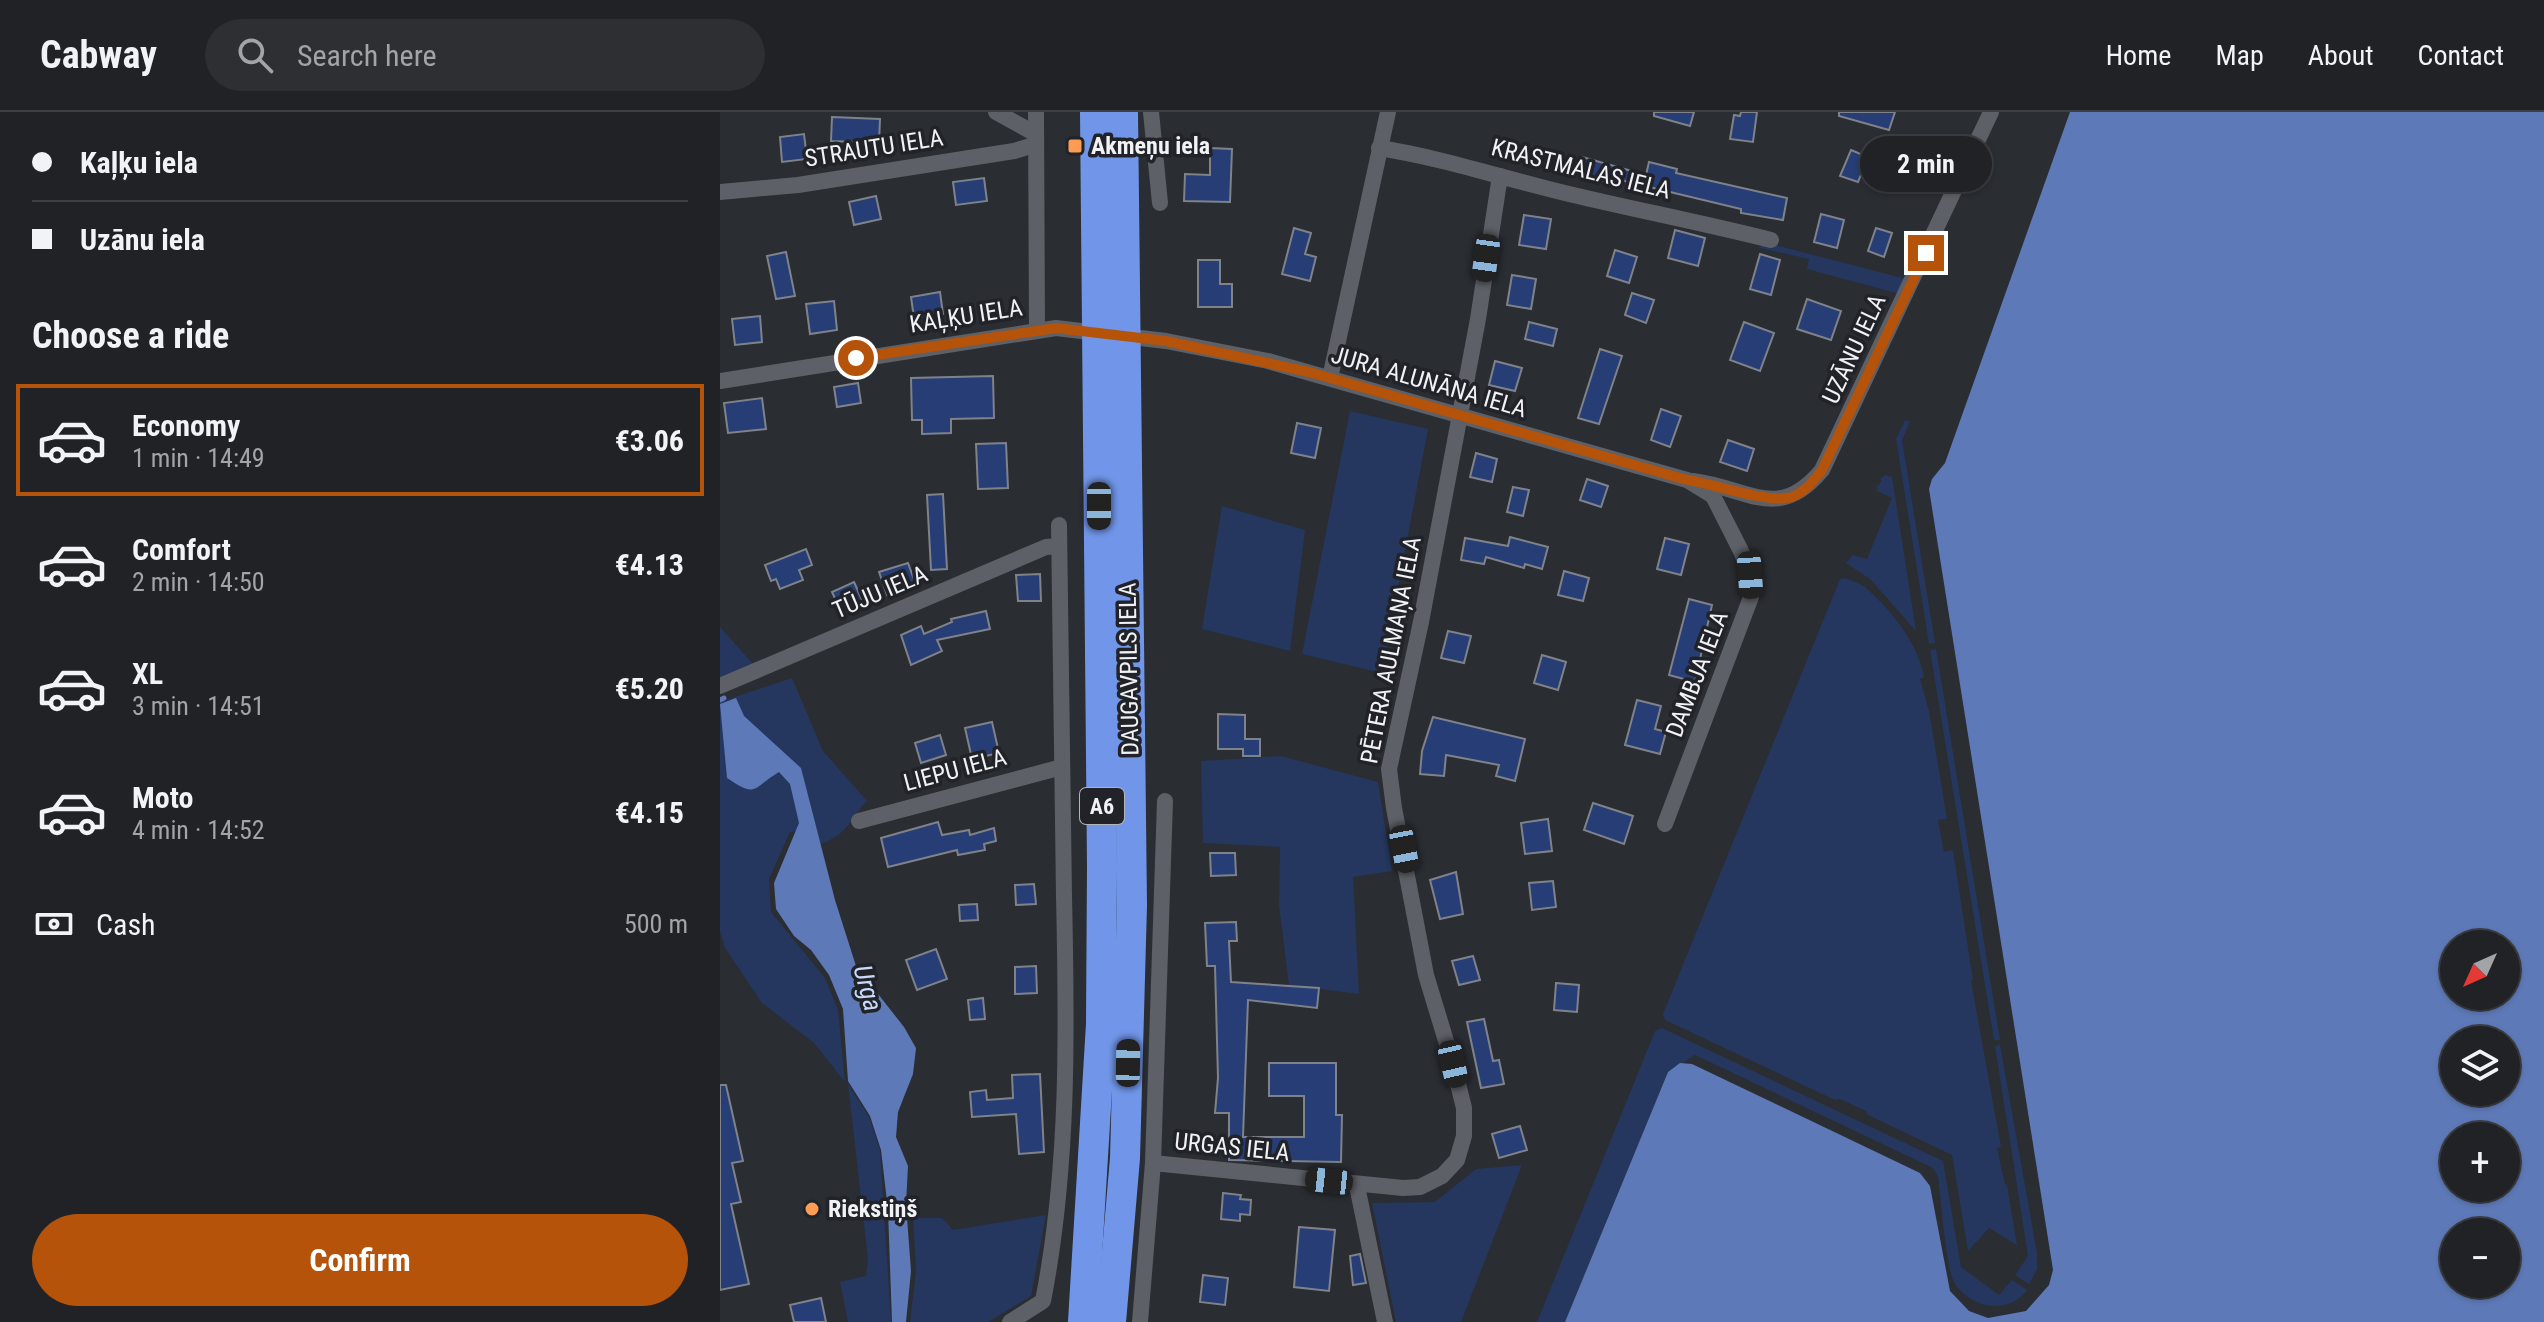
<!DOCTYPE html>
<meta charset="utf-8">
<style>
body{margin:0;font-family:"Roboto Condensed",sans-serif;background:#2d2f32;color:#f1f3f6;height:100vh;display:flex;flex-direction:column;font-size:30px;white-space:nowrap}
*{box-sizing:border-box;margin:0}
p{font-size:26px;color:#a2a4a7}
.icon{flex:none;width:44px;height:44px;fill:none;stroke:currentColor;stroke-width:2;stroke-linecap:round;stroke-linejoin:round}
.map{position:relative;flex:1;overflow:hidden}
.details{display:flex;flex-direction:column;background:#202226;width:720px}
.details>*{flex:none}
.top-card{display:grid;align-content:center;height:176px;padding:0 32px;background:#202226}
.needle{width:52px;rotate:225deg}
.controls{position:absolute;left:1720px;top:818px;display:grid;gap:16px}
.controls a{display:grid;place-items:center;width:80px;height:80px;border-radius:50%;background:#202226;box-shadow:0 2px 6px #0004,0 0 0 2px #3d3f43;font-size:40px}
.end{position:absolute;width:36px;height:36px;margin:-18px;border:10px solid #b45309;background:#fff;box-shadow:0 0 0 4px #fff}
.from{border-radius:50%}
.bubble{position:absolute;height:56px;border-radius:28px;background:#202226;box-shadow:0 2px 6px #0004,0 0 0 2px #3d3f43;font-size:26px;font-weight:700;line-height:56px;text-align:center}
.car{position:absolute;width:24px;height:48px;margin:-24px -12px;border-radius:10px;box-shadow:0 0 6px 2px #0007;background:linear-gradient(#222 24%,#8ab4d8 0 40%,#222 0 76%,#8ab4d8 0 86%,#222 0)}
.top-card b{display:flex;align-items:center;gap:28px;height:76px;font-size:30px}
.top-card b+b{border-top:2px solid #3d3f43}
.top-card i{width:20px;height:20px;background:#f1f3f6}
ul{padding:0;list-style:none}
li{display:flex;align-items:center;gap:24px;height:112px;margin:0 16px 12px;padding:0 16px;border:4px solid transparent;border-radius:0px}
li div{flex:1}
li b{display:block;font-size:30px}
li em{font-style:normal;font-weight:700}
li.on{border-color:#b45309}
li>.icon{width:72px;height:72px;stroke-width:1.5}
h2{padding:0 32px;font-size:36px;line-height:96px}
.pay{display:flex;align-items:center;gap:20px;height:88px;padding:0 32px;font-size:30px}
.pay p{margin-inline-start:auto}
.cta{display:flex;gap:16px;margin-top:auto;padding:16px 32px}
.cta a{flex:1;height:92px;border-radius:48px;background:#b45309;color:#fff;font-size:32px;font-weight:700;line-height:92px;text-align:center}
header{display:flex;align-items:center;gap:48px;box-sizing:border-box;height:112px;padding:0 40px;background:#202226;border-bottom:2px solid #3d3f43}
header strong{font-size:38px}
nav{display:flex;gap:44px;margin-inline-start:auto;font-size:28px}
.search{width:560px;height:72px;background:#2d2f32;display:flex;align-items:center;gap:20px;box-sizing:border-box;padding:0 28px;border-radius:44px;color:#a2a4a7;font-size:30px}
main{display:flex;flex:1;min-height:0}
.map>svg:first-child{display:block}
.green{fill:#25375f}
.water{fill:#5e79b7;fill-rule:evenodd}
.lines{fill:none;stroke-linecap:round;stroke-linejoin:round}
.stream{stroke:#5e79b7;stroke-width:5}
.building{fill:#263d75;stroke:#7f8289;stroke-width:2}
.street{stroke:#5d6066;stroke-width:16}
.highway{stroke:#7196e9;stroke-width:30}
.route{stroke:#b45309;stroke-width:10}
.poi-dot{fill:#fd9d55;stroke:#212328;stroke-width:3}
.labels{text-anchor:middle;stroke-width:7;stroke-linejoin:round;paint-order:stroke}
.shield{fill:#212328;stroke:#b2b4b8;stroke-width:2}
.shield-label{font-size:22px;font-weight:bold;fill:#f0f2f6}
.poi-label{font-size:24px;font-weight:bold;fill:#f0f2f6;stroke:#212328;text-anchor:start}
.street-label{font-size:24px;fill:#f0f2f6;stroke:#212328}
.water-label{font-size:26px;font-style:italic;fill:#c8d9fc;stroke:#212328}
</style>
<header>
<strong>Cabway</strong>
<div class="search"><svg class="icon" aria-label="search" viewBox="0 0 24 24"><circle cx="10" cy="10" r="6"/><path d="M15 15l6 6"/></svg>Search here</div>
<nav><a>Home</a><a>Map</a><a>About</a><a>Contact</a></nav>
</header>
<main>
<section class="details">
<div class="top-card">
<b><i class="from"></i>Kaļķu iela</b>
<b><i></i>Uzānu iela</b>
</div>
<h2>Choose a ride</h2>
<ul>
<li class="on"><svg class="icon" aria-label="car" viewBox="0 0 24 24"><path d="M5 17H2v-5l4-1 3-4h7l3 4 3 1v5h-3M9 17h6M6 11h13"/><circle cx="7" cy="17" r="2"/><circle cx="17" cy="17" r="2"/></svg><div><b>Economy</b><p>1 min · 14:49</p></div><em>€3.06</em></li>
<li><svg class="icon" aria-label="car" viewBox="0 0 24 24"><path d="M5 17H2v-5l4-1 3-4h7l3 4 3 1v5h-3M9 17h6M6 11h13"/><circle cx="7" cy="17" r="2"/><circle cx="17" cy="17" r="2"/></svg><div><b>Comfort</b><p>2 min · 14:50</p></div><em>€4.13</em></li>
<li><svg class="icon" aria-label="car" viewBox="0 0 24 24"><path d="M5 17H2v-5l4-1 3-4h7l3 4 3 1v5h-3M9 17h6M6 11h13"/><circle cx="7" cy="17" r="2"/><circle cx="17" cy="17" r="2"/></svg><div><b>XL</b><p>3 min · 14:51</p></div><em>€5.20</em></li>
<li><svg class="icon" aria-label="car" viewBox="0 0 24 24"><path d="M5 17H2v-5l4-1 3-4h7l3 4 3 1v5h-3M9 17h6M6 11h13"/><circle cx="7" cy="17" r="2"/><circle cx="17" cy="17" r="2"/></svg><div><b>Moto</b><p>4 min · 14:52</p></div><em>€4.15</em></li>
</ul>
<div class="pay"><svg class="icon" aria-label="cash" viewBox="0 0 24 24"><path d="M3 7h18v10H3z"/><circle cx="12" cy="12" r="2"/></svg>Cash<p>500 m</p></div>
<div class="cta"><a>Confirm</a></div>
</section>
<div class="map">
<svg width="1824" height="1210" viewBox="0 0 1824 1210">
<rect width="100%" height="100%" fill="#2a2d32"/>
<g class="green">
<path d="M1042 130 1059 134 1186 167 1180 182 1087 157 1089 147 1040 136Z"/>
<path d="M630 299 708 317 662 561 582 542Z"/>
<path d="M1185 308 1190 309 1182 328 1215 531 1209 532 1176 327Z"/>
<path d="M1165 363 1172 365 1196 519 1150 467 1126 451 1133 443 1147 447 1172 386 1157 379V374L1162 369 1160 367Z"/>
<path d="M502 394 585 418 570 539 482 517Z"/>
<path d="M1126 466C1131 470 1138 469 1146 476 1172 499 1198 531 1204 565L1200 567 1209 599 1227 707 1218 708 1224 740 1233 738 1253 868 1251 869 1281 1035 1277 1036 1285 1072 1287 1073 1297 1133 1269 1116 1248 1139 1232 1043 1148 1003 1146 999 1120 987 1115 988 945 908 943 902 1120 467Z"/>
<path d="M0 515 33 552 0 567Z"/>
<path d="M1216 537 1280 928H1274L1210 538Z"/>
<path d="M72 566 103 639 147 689C127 709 130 721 101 732L95 715 70 720 49 767 51 800 105 866 118 898 125 970 94 931 42 891 5 836 0 819V590Z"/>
<path d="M561 644 658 670 672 759 633 765 639 882 569 873 559 793 560 735 483 731 481 649Z"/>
<path d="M942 916 1223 1049 1241 1155 1279 1183 1292 1168 1307 1178C1299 1189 1288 1194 1275 1194 1259 1194 1242 1184 1234 1170 1226 1155 1221 1086 1218 1065L1213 1056 975 943 948 960 845 1210H817L935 919Z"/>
<path d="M1280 933 1317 1141V1157L1309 1172 1295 1163 1308 1144 1275 934Z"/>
<path d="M128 972 149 1005 160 1038 171 1210H128L120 1170 146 1164 148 1147Z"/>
<path d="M802 1053 741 1210H676L652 1091 715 1090 756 1057Z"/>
<path d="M326 1103 311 1184 268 1210H190L196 1159 193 1106H222L233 1118Z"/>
</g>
<g class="water">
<path d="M1350 0H1824V1210H845L948 960 960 951 972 952 1200 1061 1210 1074 1230 1179 1249 1199 1268 1206 1306 1199 1329 1173 1333 1158 1209 377 1212 367 1225 351ZM1734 832H1786V884H1734ZM1734 928H1786V980H1734ZM1734 1024H1786V1076H1734ZM1734 1120H1786V1172H1734Z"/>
<path d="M16 586 24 604 81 656 115 788 136 854 184 915 196 936 193 962 178 1000 176 1025 188 1054 186 1092 191 1159 186 1210H172L168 1098 161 1038 150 1004 128 969 123 897 109 863 91 838 74 824 56 797 54 771 79 711 70 672 59 660C31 677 37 686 7 666L0 592Z"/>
</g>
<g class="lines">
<path class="stream" d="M0 588 4 586"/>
</g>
<g class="building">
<path d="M934 0H974L970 14 934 4Z"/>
<path d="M1021 0H1037L1033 30 1010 27 1014 3 1020 4Z"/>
<path d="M1119 0H1175L1169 18 1119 4Z"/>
<path d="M112 5 160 7 159 31 111 29Z"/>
<path d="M84 22 87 47 62 50 60 25Z"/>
<path d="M490 36 512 37 510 90 464 89 465 62 490 63Z"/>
<path d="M1131 38 1143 43 1140 51 1145 53 1138 70 1120 64Z"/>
<path d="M862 45 926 63 929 50 957 57 956 61 1067 86 1063 108 1021 101V97L900 68 898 73 857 62Z"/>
<path d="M264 66 267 89 236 93 233 70Z"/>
<path d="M156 84 161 107 134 113 129 90Z"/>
<path d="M1101 102 1124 108 1117 136 1094 130Z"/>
<path d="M804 103 831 107 826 137 799 133Z"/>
<path d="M574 116 591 121 585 142 596 145 590 169 562 162Z"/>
<path d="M1156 116 1172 121 1164 145 1148 139Z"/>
<path d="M955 118 985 126 978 154 948 146Z"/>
<path d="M895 138 917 145 909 171 887 164Z"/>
<path d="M66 140 75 184 56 187 47 144Z"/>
<path d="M1040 142 1060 148 1051 183 1030 177Z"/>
<path d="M478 148H500V172H512V195H478Z"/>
<path d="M792 163 816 167 811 197 787 193Z"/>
<path d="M220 180 223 202 194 206 191 185Z"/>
<path d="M912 181 934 188 926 211 905 203Z"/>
<path d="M1087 187 1121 199 1111 228 1077 217Z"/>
<path d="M114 189 117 218 90 222 86 192Z"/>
<path d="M40 204 42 230 15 233 12 207Z"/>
<path d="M809 210 837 217 833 234 805 227Z"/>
<path d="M1024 210 1054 221 1040 259 1010 248Z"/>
<path d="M880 237 902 244 879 312 858 306Z"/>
<path d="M775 249 802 256 795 279 769 273Z"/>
<path d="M273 264 274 306 231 307V321L202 322V308H192L191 266Z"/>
<path d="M138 271 141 291 117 295 114 275Z"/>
<path d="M42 286 46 317 8 321 4 291Z"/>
<path d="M941 297 961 304 950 335 931 328Z"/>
<path d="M577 311 601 316 595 346 571 341Z"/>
<path d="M1008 328 1034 337 1027 359 1000 350Z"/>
<path d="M286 331 288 376 258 377 256 332Z"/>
<path d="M756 341 777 347 772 370 750 365Z"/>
<path d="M867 367 888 374 881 395 860 388Z"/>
<path d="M793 375 809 378 803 404 787 400Z"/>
<path d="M223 382 227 457 211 458 207 383Z"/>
<path d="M790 425 828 435 822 457 805 452 804 456 766 445 764 452 741 448 745 426 788 434Z"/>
<path d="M945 426 969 432 961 463 937 457Z"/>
<path d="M86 437 92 453 79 458 83 468 60 477 56 467 51 469 45 453Z"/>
<path d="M188 451 196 473 167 483 159 460Z"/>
<path d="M844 459 869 466 863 489 838 483Z"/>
<path d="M320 462 321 489H298L296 463Z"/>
<path d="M134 470 144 492 122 502 112 480Z"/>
<path d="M969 487 992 493 975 570 949 563Z"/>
<path d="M266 499 270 517 217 528 222 539 191 553 181 523 201 514 204 522 232 510 231 507Z"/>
<path d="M728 519 751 524 744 551 721 546Z"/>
<path d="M822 543 846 550 838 578 814 571Z"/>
<path d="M917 588 941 594 935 617 946 620 940 642 905 633Z"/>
<path d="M498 602 525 603V627H540V644H523V637H498Z"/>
<path d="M713 605 805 627 795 669 776 664 779 653 726 643 724 664 700 662 702 639Z"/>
<path d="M272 610 279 641 252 647 245 616Z"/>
<path d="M220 623 226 643 201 651 195 631Z"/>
<path d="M873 691 913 704 904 732 864 718Z"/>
<path d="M828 707 832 739 805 742 801 711Z"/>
<path d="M218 710 222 723 249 718 250 723 274 716 276 729 264 732 265 738 238 743 237 738 168 755 161 726Z"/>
<path d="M490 741H515L516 763 491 764Z"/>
<path d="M736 760 743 802 720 807 710 768Z"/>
<path d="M833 769 836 795 812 798 809 771Z"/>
<path d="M314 772 316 792 296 793 295 773Z"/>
<path d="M257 792 258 808 240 809 239 793Z"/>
<path d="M516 810 517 829H509L511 870 599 876 597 896 528 888 523 1025H584V984H549V951H616V1003H622L621 1050 509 1048V1001H495L498 966 495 854H487L485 811Z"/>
<path d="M216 837 227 867 197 878 186 848Z"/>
<path d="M753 844 760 868 739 873 732 849Z"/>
<path d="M316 854 317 881 295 882V855Z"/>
<path d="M836 871 859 873 857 900 834 898Z"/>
<path d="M263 886 265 907 250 908 248 888Z"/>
<path d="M764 907 773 949 779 948 784 972 761 976 747 910Z"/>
<path d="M320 962 324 1040 299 1042 296 1002 252 1005 250 980 266 978 267 988 293 986 292 963Z"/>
<path d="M0 973H6L23 1049 12 1051 21 1090 11 1092 29 1172 0 1178Z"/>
<path d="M800 1014 807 1038 779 1046 772 1022Z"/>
<path d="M503 1081 521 1083 520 1087 531 1088 530 1103 520 1102V1109L501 1107Z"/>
<path d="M579 1115 615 1118 609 1179 574 1175Z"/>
<path d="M640 1142 646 1171 633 1173 630 1144Z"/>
<path d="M483 1163 508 1166 505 1193 480 1190Z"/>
<path d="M101 1186 106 1210H74L70 1193Z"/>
</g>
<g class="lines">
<g class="street">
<path d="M276 0 314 21"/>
<path d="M316 0 317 217"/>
<path d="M431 0 440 91"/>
<path d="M659 36C724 46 785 67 849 82 916 98 984 111 1051 128"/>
<path d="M0 80 78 73 294 39 314 33"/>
<path d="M610 266 668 0"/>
<path d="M0 269 336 216 446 229 548 249 967 368 993 384 1021 439 1030 463 1031 485 945 712"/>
<path d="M973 369C1029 376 1058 411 1102 358L1271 0"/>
<path d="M0 574 326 435 339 434"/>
<path d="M139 709 342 655"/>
<path d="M433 1051 683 1076 700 1075 722 1064 737 1048 744 1024V996L733 952 706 863 674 696 669 657 701 510 758 207 780 64"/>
<path d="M637 1074 665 1210"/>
<path d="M290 1210 323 1189C349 1056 347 919 344 784 342 660 340 536 339 413"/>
<path d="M420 1210 433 1051 445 689"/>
</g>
<g class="highway">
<path d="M363 1210 381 912 382 754 375 0"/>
<path d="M391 1210 405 1046 412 793 403 0"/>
</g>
</g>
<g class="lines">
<path class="route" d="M136 246 336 216 446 229 589 260 967 368C993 371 1053 394 1074 384 1086 379 1094 368 1102 358L1206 141"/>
</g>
<g class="poi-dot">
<rect x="347" y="26" width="16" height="16" rx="4"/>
<circle cx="92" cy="1097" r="8"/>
</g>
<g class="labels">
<rect class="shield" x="360" y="676" width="44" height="36" rx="6"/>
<g class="shield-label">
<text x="382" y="702">A6</text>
</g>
<g class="poi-label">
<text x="371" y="42">Akmeņu iela</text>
<text x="108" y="1105">Riekstiņš</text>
</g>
<g class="street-label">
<text transform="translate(154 36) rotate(-9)" y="8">STRAUTU IELA</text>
<text transform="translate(861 57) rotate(14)" y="8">KRASTMALAS IELA</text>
<text transform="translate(246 204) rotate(-9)" y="8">KAĻĶU IELA</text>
<text transform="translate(1134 237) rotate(-65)" y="8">UZĀNU IELA</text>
<text transform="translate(709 270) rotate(16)" y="8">JURA ALUNĀNA IELA</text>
<text transform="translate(160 480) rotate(-23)" y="8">TŪJU IELA</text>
<text transform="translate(671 538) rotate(-79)" y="8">PĒTERA AULMAŅA IELA</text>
<text transform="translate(409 557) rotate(-91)" y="8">DAUGAVPILS IELA</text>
<text transform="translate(977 562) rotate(-69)" y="8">DAMBJA IELA</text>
<text transform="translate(235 658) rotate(-15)" y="8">LIEPU IELA</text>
<text transform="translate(512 1035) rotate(6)" y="8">URGAS IELA</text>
</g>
<g class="water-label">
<text transform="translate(148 876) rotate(75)" y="9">Urga</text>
</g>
</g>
</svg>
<div class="controls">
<a><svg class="needle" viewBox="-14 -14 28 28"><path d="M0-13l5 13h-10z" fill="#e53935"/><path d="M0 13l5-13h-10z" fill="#a2a4a7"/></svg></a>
<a><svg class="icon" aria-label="layers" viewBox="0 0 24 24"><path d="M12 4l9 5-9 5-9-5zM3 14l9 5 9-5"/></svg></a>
<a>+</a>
<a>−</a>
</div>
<i class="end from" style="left:136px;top:246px"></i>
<i class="end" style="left:1206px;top:141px"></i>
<div class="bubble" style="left:1140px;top:24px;width:132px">2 min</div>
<i class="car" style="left:766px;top:146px;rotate:188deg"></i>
<i class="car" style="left:379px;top:394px;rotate:180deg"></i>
<i class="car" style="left:1030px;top:463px;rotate:176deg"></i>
<i class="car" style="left:684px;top:737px;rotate:169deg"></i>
<i class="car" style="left:408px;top:951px;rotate:1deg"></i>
<i class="car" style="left:733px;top:952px;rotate:167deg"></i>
<i class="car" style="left:609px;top:1069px;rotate:276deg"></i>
</div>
</main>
